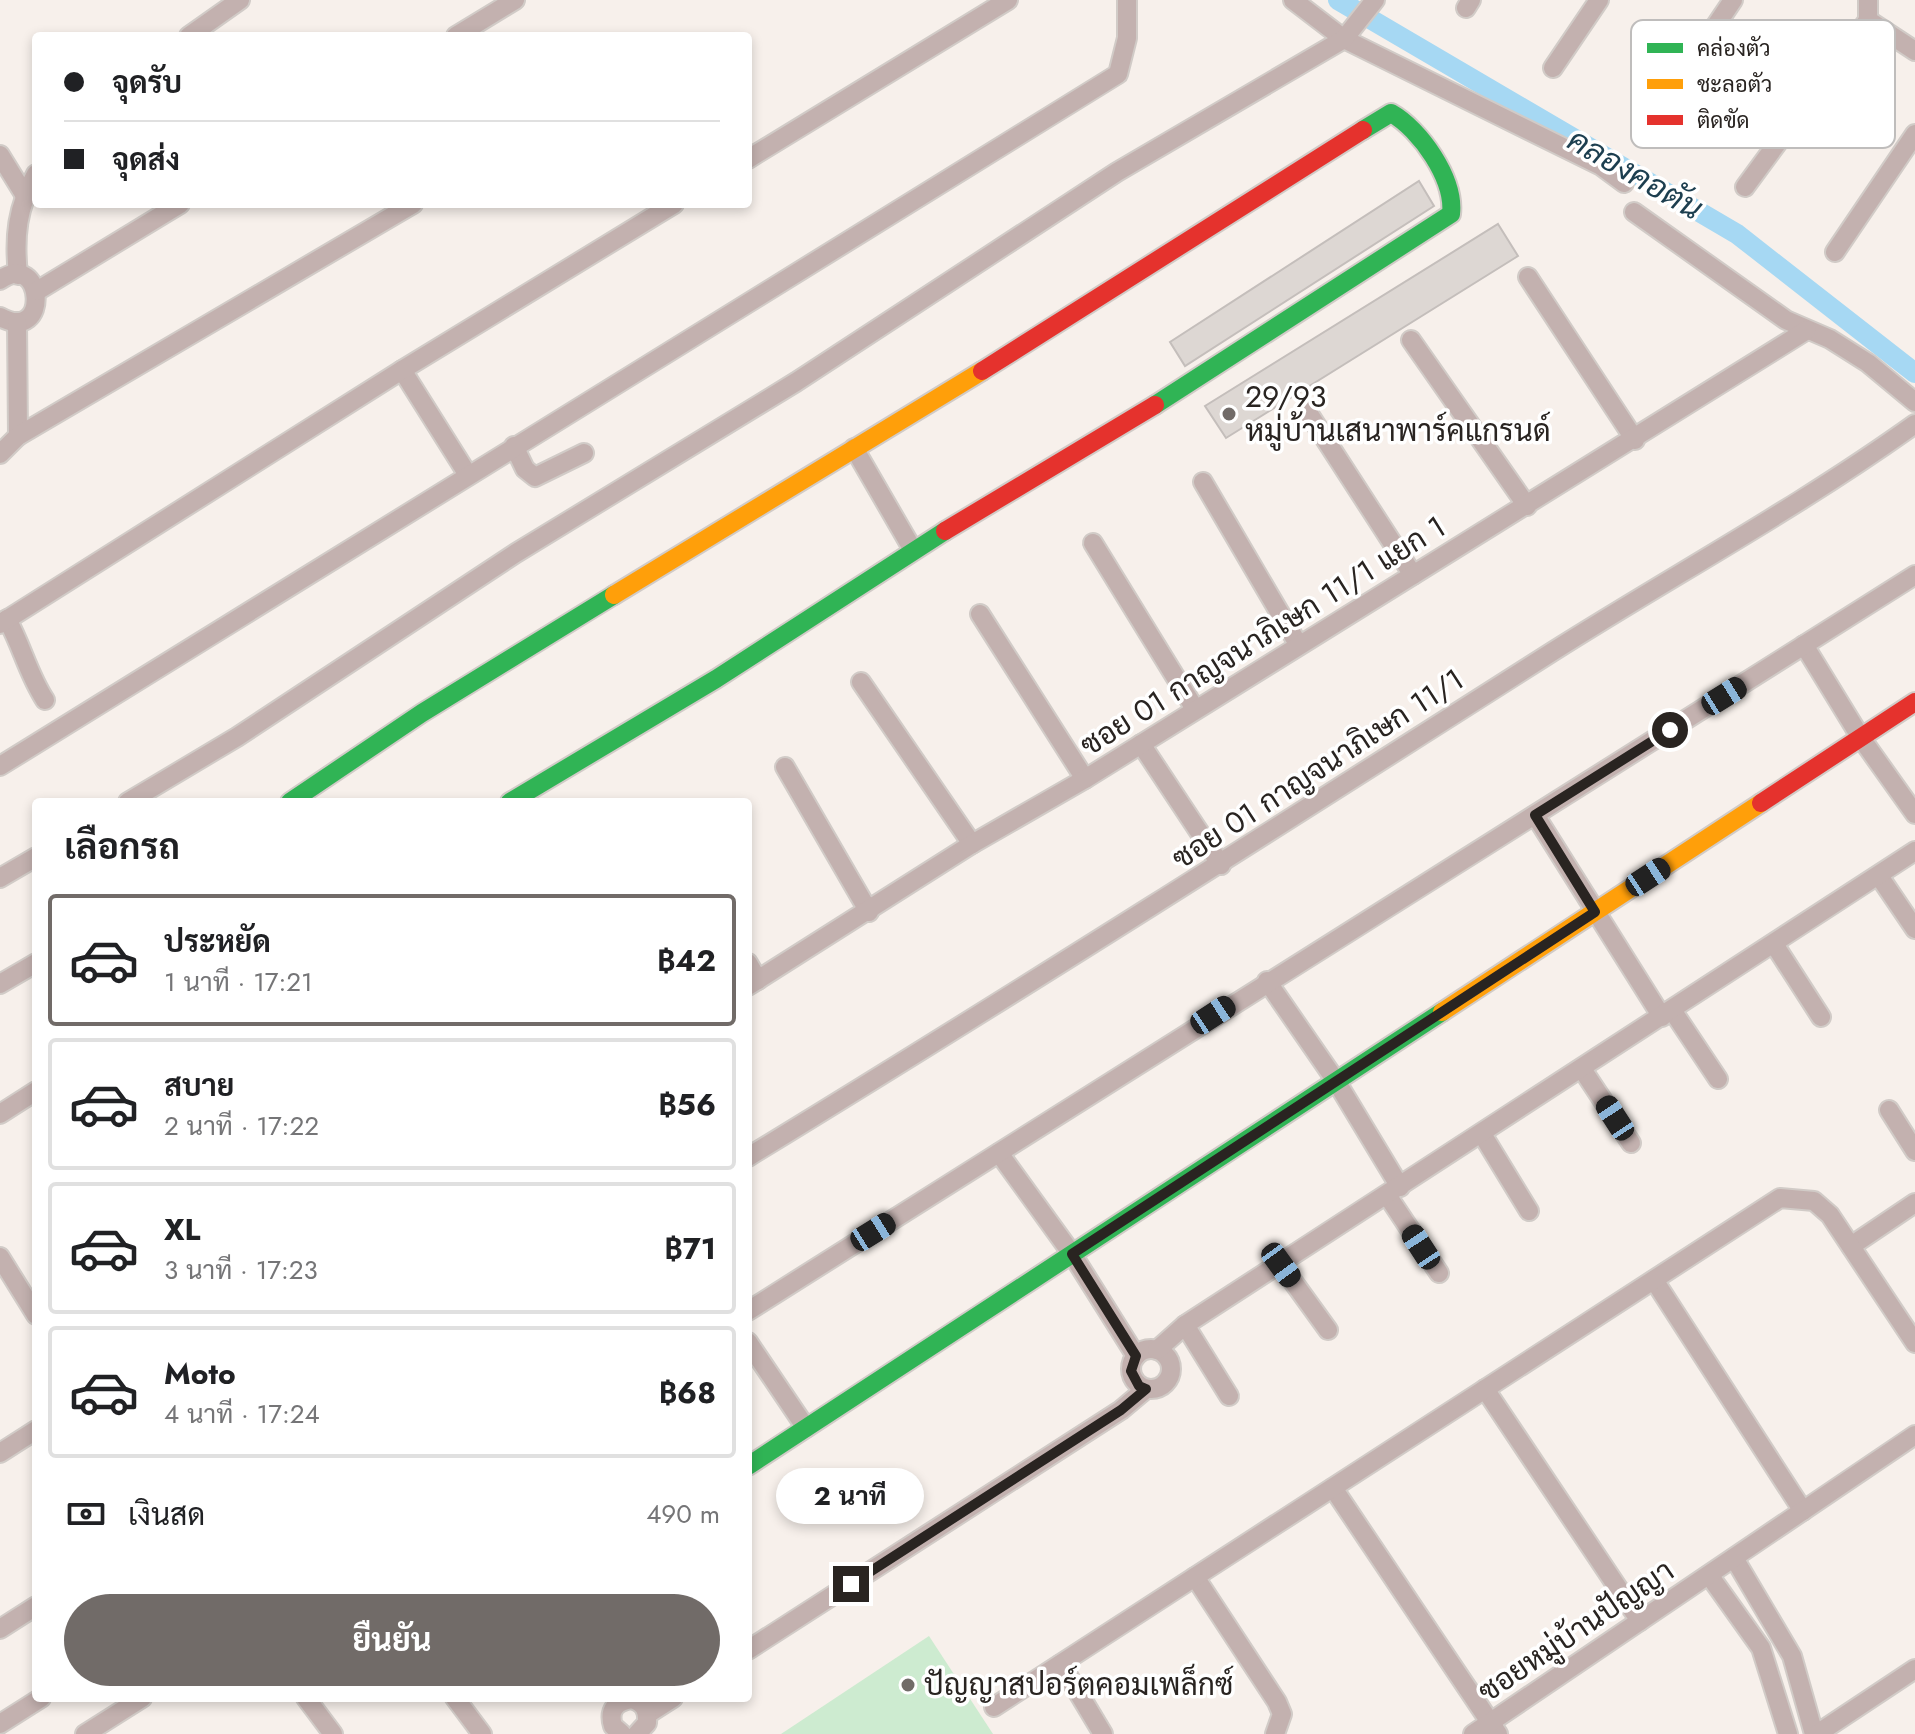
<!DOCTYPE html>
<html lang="th">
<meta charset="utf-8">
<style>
body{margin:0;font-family:Jost,Sarabun,sans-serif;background:#f6f6f6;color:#202124;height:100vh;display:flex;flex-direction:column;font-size:30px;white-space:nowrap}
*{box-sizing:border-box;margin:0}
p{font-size:26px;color:#757577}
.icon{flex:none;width:44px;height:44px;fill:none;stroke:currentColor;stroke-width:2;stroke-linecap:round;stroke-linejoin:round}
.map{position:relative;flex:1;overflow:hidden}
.side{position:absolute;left:32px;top:798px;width:720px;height:904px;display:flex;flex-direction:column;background:#fff;border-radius:8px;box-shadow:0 4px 12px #0003}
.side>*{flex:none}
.guide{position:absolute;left:32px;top:32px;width:720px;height:176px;border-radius:8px;box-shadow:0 4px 12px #0003;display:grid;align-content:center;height:176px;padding:0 32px;background:#fff}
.end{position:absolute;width:36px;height:36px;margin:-18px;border:10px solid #292421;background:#fff;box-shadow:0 0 0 4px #fff}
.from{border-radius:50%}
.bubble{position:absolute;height:56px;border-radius:28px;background:#fff;box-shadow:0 4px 12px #0003;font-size:26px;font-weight:700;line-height:56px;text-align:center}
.car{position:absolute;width:24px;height:48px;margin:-24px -12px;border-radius:10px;box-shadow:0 0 6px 2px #0007;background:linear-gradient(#222 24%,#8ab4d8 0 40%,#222 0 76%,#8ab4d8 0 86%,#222 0)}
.guide b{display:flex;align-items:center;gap:28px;height:76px;font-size:30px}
.guide b+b{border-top:2px solid #e0e0e0}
.guide i{width:20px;height:20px;background:#202124}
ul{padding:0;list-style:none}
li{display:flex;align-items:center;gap:24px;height:132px;margin:0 16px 12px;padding:0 16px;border:4px solid #e0e0e0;border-radius:8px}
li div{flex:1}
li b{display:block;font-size:30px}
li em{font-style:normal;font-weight:700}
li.active{border-color:#716b68}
li>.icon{width:72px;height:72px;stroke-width:1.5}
h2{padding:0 32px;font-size:36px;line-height:96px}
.pay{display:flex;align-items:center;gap:20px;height:88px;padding:0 32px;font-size:30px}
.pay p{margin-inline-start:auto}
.primary-button{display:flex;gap:16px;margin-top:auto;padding:16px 32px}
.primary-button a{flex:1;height:92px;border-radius:48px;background:#716b68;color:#fff;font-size:32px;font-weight:700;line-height:92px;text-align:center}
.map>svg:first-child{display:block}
.green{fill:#cdebd0}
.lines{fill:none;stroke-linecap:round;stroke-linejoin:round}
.canal{stroke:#a6d8f3;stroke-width:20}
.building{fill:#ddd7d3;stroke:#c4bebb;stroke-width:2}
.street-casing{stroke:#d1cbc7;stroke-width:22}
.fast-casing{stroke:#d1cbc7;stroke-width:22}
.slow-casing{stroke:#d1cbc7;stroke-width:22}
.jam-casing{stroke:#d1cbc7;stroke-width:22}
.street{stroke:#c3b1af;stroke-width:18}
.fast{stroke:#30b455;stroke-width:18}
.slow{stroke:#ff9f0a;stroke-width:18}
.jam{stroke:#e5322d;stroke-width:18}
.route{stroke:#292421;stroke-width:10}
.poi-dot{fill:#716b68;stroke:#fff;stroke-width:3}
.labels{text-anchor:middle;stroke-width:7;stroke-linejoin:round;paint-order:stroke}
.poi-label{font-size:30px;fill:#292421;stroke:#fff;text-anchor:start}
.street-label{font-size:30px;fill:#292421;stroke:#fff}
.water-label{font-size:32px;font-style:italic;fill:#1c3e4f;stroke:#fff}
.key{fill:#fff;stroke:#bfbdbc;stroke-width:2}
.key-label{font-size:22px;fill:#292421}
</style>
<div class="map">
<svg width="1915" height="1734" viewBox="0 0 1915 1734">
<rect width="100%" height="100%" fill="#f7f0eb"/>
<path class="green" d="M929 1636 993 1734H781Z"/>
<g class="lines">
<path class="canal" d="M1338 0 1737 234 1915 373"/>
</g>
<g class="building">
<path d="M1419 181 1434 206 1185 366 1170 342Z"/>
<path d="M1498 224 1518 256 1226 438 1205 406Z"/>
</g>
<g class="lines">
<defs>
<g id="street">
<path d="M1293 0 1344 39 1601 166 1624 183"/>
<path d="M1466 8 1471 0"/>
<path d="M1868 20 1915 51"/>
<path d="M189 36 240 0"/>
<path d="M456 36 515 0"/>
<path d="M1553 68 1599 0"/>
<path d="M1648 126 1733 0"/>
<path d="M0 155 24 194"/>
<path d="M748 159 1008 0"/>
<path d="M1745 187 1868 20V0"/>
<path d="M1634 212 1786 320 1830 339 1868 363 1915 402"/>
<path d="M1835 252 1915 134"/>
<path d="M18 275C14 237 17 207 36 174"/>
<path d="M1528 277 1635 440"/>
<path d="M0 280C44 249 51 345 0 317"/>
<path d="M37 291 180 204"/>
<path d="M17 322 18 436"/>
<path d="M1411 340 1527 506"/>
<path d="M402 370 468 475"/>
<path d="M1307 411 1413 575"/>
<path d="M514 446 525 469 535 477 584 453"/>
<path d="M854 448 913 550"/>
<path d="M0 454 18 436 413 204"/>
<path d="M1203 482 1298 644"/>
<path d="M1093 543 1195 709"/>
<path d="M980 614 1085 779"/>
<path d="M7 619C22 646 28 674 45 700"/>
<path d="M0 624 402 370 674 204"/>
<path d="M1804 645 1861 738 1915 814"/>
<path d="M861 682 972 844"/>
<path d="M1141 744 1221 865"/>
<path d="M0 766 1118 74 1127 38V0"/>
<path d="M785 767 869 912"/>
<path d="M128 802 237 737 516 553 796 382 1117 172 1344 39 1375 0"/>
<path d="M1535 815 1662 1017"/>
<path d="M1879 876 1915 929"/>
<path d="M0 878 36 857"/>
<path d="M1774 944 1821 1017"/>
<path d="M748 963 758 980"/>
<path d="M1267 981 1336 1081 1400 1187"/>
<path d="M0 984 36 963"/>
<path d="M748 986 972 844 1085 779 1807 330"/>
<path d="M1672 1010 1718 1079"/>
<path d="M1582 1069 1631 1143"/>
<path d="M1889 1110 1915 1151"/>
<path d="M0 1114 36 1091"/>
<path d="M1482 1134 1529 1211"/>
<path d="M999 1153 1072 1254 1136 1356"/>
<path d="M748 1157C1018 992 1285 822 1552 652 1672 576 1799 507 1915 424"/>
<path d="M1387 1195 1439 1273"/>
<path d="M1851 1246 1915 1203"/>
<path d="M0 1257 36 1315"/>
<path d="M1281 1265 1328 1330"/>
<path d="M1654 1280 1803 1511"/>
<path d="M748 1311 1915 575"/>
<path d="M1185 1325 1229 1396"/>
<path d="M748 1342 806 1428"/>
<circle cx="1151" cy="1369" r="20"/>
<path d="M1157 1350 1185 1325 1915 851"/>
<path d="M1485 1389 1640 1621"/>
<path d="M0 1453 36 1430"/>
<path d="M1333 1488 1498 1734"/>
<path d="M1734 1558 1792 1656 1814 1734"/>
<path d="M1709 1575 1761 1648 1788 1734"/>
<path d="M1195 1577 1277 1702 1282 1714 1275 1734"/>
<path d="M0 1629 36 1606"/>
<path d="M748 1650 1121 1410 1146 1389"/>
<path d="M1061 1664 1103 1734"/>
<path d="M306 1698 333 1734"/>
<path d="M455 1698 482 1734"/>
<path d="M994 1707 1780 1198 1814 1201 1830 1215 1915 1343"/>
<path d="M648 1714 673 1698"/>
<path d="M0 1724 41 1698"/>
<path d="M85 1734 142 1698"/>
<path d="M622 1734 613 1726C608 1710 616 1701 632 1699 644 1703 648 1710 647 1723L637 1734"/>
<path d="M1473 1734 1915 1435"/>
<path d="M1817 1734 1915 1669"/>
</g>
<g id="fast">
<path d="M1155 405 1451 214C1455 179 1420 129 1391 113L1363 130"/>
<path d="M290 802 422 713 614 595"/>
<path d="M510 802 716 679 945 531"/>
<path d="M748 1466 1442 1012"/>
</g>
<g id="slow">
<path d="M614 595 982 371"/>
<path d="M1442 1012 1761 803"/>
</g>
<g id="jam">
<path d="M982 371 1363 130"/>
<path d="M945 531 1155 405"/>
<path d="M1761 803 1915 702"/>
</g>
</defs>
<use href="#street" class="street-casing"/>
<use href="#fast" class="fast-casing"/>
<use href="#slow" class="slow-casing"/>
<use href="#jam" class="jam-casing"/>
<use href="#street" class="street"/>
<use href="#fast" class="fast"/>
<use href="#slow" class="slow"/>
<use href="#jam" class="jam"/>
</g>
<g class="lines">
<path class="route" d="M851 1584 1121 1410 1146 1389 1139 1386 1131 1371 1136 1356 1072 1254 1595 912 1535 815 1670 730"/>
</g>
<g class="poi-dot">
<circle cx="1229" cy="414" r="8"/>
<circle cx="908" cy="1685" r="8"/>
</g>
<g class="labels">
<g class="poi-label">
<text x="1245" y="407">29/93<tspan x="1245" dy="34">หมู่บ้านเสนาพาร์คแกรนด์</tspan></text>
<text x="924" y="1695">ปัญญาสปอร์ตคอมเพล็กซ์</text>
</g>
<g class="street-label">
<text transform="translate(1263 636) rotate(-32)" y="10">ซอย 01 กาญจนาภิเษก 11/1 แยก 1</text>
<text transform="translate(1318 769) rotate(-33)" y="10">ซอย 01 กาญจนาภิเษก 11/1</text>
<text transform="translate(1576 1631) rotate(-34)" y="10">ซอยหมู่บ้านปัญญา</text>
</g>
<g class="water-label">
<text transform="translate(1635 174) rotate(30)" y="11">คลองคอตัน</text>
</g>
</g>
<rect x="1631" y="20" width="264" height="128" rx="12" class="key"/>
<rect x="1647" y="43" width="36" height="10" fill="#30b455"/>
<rect x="1647" y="79" width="36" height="10" fill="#ff9f0a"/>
<rect x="1647" y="115" width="36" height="10" fill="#e5322d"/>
<g class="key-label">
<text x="1697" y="56">คล่องตัว</text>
<text x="1697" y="92">ชะลอตัว</text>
<text x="1697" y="128">ติดขัด</text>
</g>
</svg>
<i class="end from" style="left:1670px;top:730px"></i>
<i class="end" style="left:851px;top:1584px"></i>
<div class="bubble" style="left:776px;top:1468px;width:148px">2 นาที</div>
<i class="car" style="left:1724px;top:696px;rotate:58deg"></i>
<i class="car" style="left:1648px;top:877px;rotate:57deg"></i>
<i class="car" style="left:1213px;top:1015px;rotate:57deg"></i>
<i class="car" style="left:1615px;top:1118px;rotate:327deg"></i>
<i class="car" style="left:873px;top:1232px;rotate:58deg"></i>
<i class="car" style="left:1421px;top:1247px;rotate:327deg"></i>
<i class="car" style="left:1281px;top:1265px;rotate:144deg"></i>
<div class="guide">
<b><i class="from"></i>จุดรับ</b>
<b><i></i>จุดส่ง</b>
</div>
<section class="side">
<h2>เลือกรถ</h2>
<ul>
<li class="active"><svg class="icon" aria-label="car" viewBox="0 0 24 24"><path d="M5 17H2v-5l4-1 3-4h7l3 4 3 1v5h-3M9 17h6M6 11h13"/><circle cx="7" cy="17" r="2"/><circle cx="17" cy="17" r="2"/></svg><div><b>ประหยัด</b><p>1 นาที · 17:21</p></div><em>฿42</em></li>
<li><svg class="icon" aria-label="car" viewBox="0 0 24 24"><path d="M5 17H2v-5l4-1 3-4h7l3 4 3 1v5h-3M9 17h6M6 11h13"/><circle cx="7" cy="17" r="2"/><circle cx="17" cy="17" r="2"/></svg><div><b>สบาย</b><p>2 นาที · 17:22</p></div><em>฿56</em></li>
<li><svg class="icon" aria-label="car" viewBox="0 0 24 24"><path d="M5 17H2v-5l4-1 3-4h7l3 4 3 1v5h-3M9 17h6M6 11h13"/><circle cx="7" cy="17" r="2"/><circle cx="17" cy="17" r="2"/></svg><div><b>XL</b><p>3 นาที · 17:23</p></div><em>฿71</em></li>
<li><svg class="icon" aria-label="car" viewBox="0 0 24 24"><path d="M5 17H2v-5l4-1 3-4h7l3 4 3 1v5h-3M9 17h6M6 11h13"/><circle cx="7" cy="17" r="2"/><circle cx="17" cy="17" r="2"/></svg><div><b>Moto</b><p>4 นาที · 17:24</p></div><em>฿68</em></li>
</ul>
<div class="pay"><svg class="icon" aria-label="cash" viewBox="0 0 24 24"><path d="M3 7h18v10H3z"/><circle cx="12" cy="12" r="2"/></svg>เงินสด<p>490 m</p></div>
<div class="primary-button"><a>ยืนยัน</a></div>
</section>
</div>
